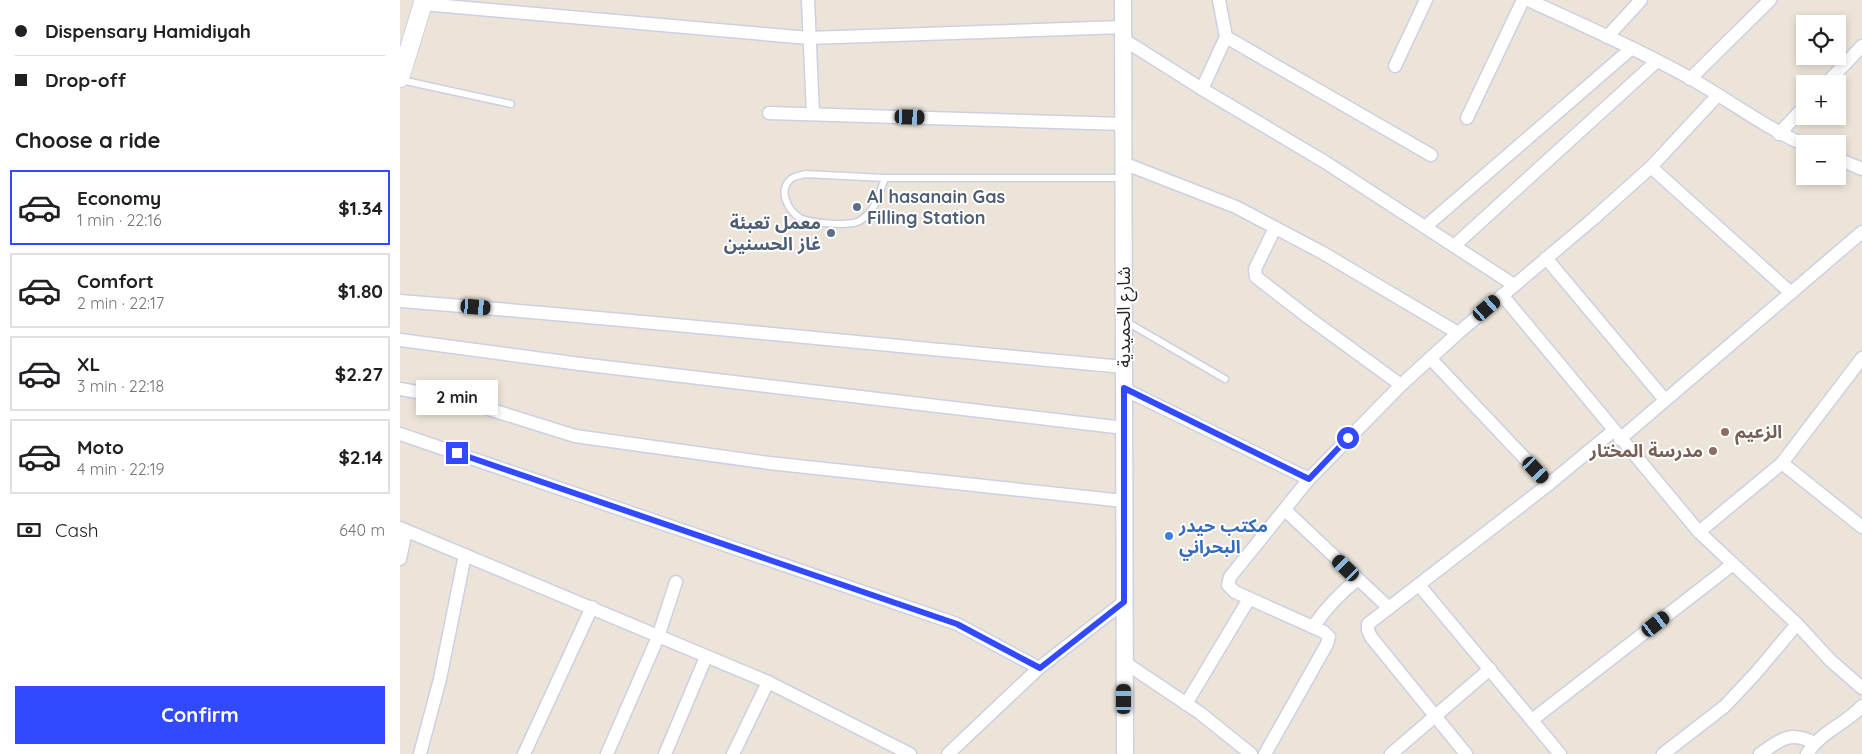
<!DOCTYPE html>
<meta charset="utf-8">
<style>
body{margin:0;font-family:Quicksand,"Noto Sans Arabic",sans-serif;background:#f2f2f2;color:#202124;height:100vh;display:flex;flex-direction:column;font-size:19px;white-space:nowrap}
*{box-sizing:border-box;margin:0}
p{font-size:16px;color:#757577}
.icon{flex:none;width:28px;height:28px;fill:none;stroke:currentColor;stroke-width:2;stroke-linecap:round;stroke-linejoin:round}
.map{position:relative;flex:1;overflow:hidden}
.drawer{display:flex;flex-direction:column;background:#fff;width:400px}
.drawer>*{flex:none}
.guide{display:grid;align-content:center;height:110px;padding:0 15px;background:#fff}
.fabs{position:absolute;left:1396px;top:15px;display:grid;gap:10px}
.fabs a{display:grid;place-items:center;width:50px;height:50px;border-radius:0px;background:#fff;box-shadow:0 2px 8px #0003;font-size:25px}
.end{position:absolute;width:22px;height:22px;margin:-11px;border:6px solid #3149ff;background:#fff;box-shadow:0 0 0 2px #fff}
.from{border-radius:50%}
.bubble{position:absolute;height:35px;border-radius:0px;background:#fff;box-shadow:0 2px 8px #0003;font-size:16px;font-weight:800;line-height:35px;text-align:center}
.car{position:absolute;width:15px;height:30px;margin:-15px -8px;border-radius:6px;box-shadow:0 0 4px 1px #0007;background:linear-gradient(#222 24%,#8ab4d8 0 40%,#222 0 76%,#8ab4d8 0 86%,#222 0)}
.guide b{display:flex;align-items:center;gap:18px;height:48px;font-size:19px}
.guide b+b{border-top:1px solid #e0e0e0}
.guide i{width:12px;height:12px;background:#202124}
ul{padding:0;list-style:none}
li{display:flex;align-items:center;gap:15px;height:75px;margin:0 10px 8px;padding:0 5px;border:2px solid #e0e0e0;border-radius:0px}
li div{flex:1}
li b{display:block;font-size:19px}
li em{font-style:normal;font-weight:800}
li.selected{border-color:#3149ff}
li>.icon{width:45px;height:45px;stroke-width:1.5}
h2{padding:0 15px;font-size:22px;line-height:60px}
.pay{display:flex;align-items:center;gap:12px;height:55px;padding:0 15px;font-size:19px}
.pay p{margin-inline-start:auto}
.button{display:flex;gap:10px;margin-top:auto;padding:10px 15px}
.button a{flex:1;height:58px;border-radius:0px;background:#3149ff;color:#fff;font-size:20px;font-weight:800;line-height:58px;text-align:center}
main{display:flex;flex:1;min-height:0}
.map>svg:first-child{display:block}
.lines{fill:none;stroke-linecap:round;stroke-linejoin:round}
.service-casing{stroke:#cdd0e2;stroke-width:9}
.minor-casing{stroke:#cdd0e2;stroke-width:15}
.tertiary-casing{stroke:#cdd0e2;stroke-width:19}
.secondary-casing{stroke:#cdd0e2;stroke-width:20}
.service{stroke:#fff;stroke-width:6}
.minor{stroke:#fff;stroke-width:12}
.tertiary{stroke:#fff;stroke-width:16}
.secondary{stroke:#fff;stroke-width:18}
.route{stroke:#3149ff;stroke-width:6}
.service-dot{fill:#5c6f8a;stroke:#fff;stroke-width:2}
.education-dot{fill:#8d6e63;stroke:#fff;stroke-width:2}
.shop-dot{fill:#3f7fe0;stroke:#fff;stroke-width:2}
.labels{text-anchor:middle;stroke-width:4;stroke-linejoin:round;paint-order:stroke}
.service-label{font-size:18px;font-weight:bold;fill:#4e5e75;stroke:#fff;text-anchor:start}
.street-label{font-size:18px;fill:#282828;stroke:#fff}
.education-label{font-size:18px;font-weight:bold;fill:#785e54;stroke:#fff;text-anchor:start}
.shop-label{font-size:18px;font-weight:bold;fill:#366cbe;stroke:#fff;text-anchor:start}
</style>
<main>
<section class="drawer">
<div class="guide">
<b><i class="from"></i>Dispensary Hamidiyah</b>
<b><i></i>Drop-off</b>
</div>
<h2>Choose a ride</h2>
<ul>
<li class="selected"><svg class="icon" aria-label="car" viewBox="0 0 24 24"><path d="M5 17H2v-5l4-1 3-4h7l3 4 3 1v5h-3M9 17h6M6 11h13"/><circle cx="7" cy="17" r="2"/><circle cx="17" cy="17" r="2"/></svg><div><b>Economy</b><p>1 min · 22:16</p></div><em>$1.34</em></li>
<li><svg class="icon" aria-label="car" viewBox="0 0 24 24"><path d="M5 17H2v-5l4-1 3-4h7l3 4 3 1v5h-3M9 17h6M6 11h13"/><circle cx="7" cy="17" r="2"/><circle cx="17" cy="17" r="2"/></svg><div><b>Comfort</b><p>2 min · 22:17</p></div><em>$1.80</em></li>
<li><svg class="icon" aria-label="car" viewBox="0 0 24 24"><path d="M5 17H2v-5l4-1 3-4h7l3 4 3 1v5h-3M9 17h6M6 11h13"/><circle cx="7" cy="17" r="2"/><circle cx="17" cy="17" r="2"/></svg><div><b>XL</b><p>3 min · 22:18</p></div><em>$2.27</em></li>
<li><svg class="icon" aria-label="car" viewBox="0 0 24 24"><path d="M5 17H2v-5l4-1 3-4h7l3 4 3 1v5h-3M9 17h6M6 11h13"/><circle cx="7" cy="17" r="2"/><circle cx="17" cy="17" r="2"/></svg><div><b>Moto</b><p>4 min · 22:19</p></div><em>$2.14</em></li>
</ul>
<div class="pay"><svg class="icon" aria-label="cash" viewBox="0 0 24 24"><path d="M3 7h18v10H3z"/><circle cx="12" cy="12" r="2"/></svg>Cash<p>640 m</p></div>
<div class="button"><a>Confirm</a></div>
</section>
<div class="map">
<svg width="1462" height="754" viewBox="0 0 1462 754">
<rect width="100%" height="100%" fill="#ece4d8"/>
<g class="lines">
<defs>
<g id="service">
<path d="M1 80 111 104"/>
<path d="M485 178C480 191 477 206 467 215 464 218 460 221 457 222 447 226 409 223 400 218 387 210 376 187 394 177 397 176 402 175 405 174L485 178H722"/>
<path d="M725 321 825 379"/>
</g>
<g id="minor">
<path d="M408 0 413 114"/>
<path d="M819 0 826 37 1031 155"/>
<path d="M1128 0C1183 25 1237 49 1290 78 1329 100 1364 127 1405 145"/>
<path d="M23 4 409 38 723 27"/>
<path d="M1207 37 1241 0"/>
<path d="M723 39 802 89 925 162 1114 285"/>
<path d="M995 66 1026 0"/>
<path d="M1290 79 1370 0"/>
<path d="M1426 84 1462 46"/>
<path d="M802 89 826 37"/>
<path d="M369 113 723 124"/>
<path d="M1067 118 1123 0"/>
<path d="M1379 134 1405 106"/>
<path d="M1438 159 1462 169"/>
<path d="M723 163 836 207 923 253 1058 333"/>
<path d="M1251 167 1391 293"/>
<path d="M1025 227 1232 48"/>
<path d="M875 228 855 269 856 277 909 318 1001 385"/>
<path d="M1054 246 1257 61"/>
<path d="M1146 258 1265 400"/>
<path d="M1102 295 1299 532 1397 624 1430 660 1462 688"/>
<path d="M0 301C241 320 482 345 724 367"/>
<path d="M0 340 180 364 724 428"/>
<path d="M1030 358 1149 484 1213 431"/>
<path d="M0 389 60 400 175 436 369 463 724 501"/>
<path d="M724 389 909 479"/>
<path d="M0 434 557 624 639 668"/>
<path d="M1220 439 1462 232"/>
<path d="M1382 463 1462 527"/>
<path d="M885 510 989 608"/>
<path d="M0 528 368 682 510 754"/>
<path d="M1299 532 1382 463 1462 358"/>
<path d="M0 559 6 531"/>
<path d="M1019 585 1160 754"/>
<path d="M913 627C926 608 940 593 958 579"/>
<path d="M724 662 800 713 851 754"/>
<path d="M786 704 849 599"/>
<path d="M1132 720 1333 564"/>
<path d="M20 754 40 679 65 555"/>
<path d="M124 754 192 607"/>
<path d="M207 754 258 637 276 582"/>
<path d="M265 754 306 657"/>
<path d="M333 754 368 682"/>
<path d="M548 754 639 668 724 602"/>
<path d="M865 754 927 644 929 637 924 632 835 592 828 585 830 577 909 479 1001 385 1058 333 1193 219 1251 167 1318 95"/>
<path d="M991 754 1090 669"/>
<path d="M1066 754 971 637 968 630V624L1149 484"/>
<path d="M1263 754 1325 706 1355 674 1397 624"/>
<path d="M1360 754C1380 740 1390 730 1414 743"/>
<path d="M1407 754C1422 730 1445 725 1462 706"/>
</g>
<path id="tertiary" d="M723 0 725 754"/>
<path id="secondary" d="M0 78 24 0"/>
</defs>
<use href="#service" class="service-casing"/>
<use href="#minor" class="minor-casing"/>
<use href="#tertiary" class="tertiary-casing"/>
<use href="#secondary" class="secondary-casing"/>
<use href="#service" class="service"/>
<use href="#minor" class="minor"/>
<use href="#tertiary" class="tertiary"/>
<use href="#secondary" class="secondary"/>
</g>
<g class="lines">
<path class="route" d="M57 453 557 624 640 668 724 602V388L909 479 948 438"/>
</g>
<g class="service-dot">
<circle cx="457" cy="207" r="5"/>
<circle cx="431" cy="233" r="5"/>
</g>
<g class="education-dot">
<circle cx="1325" cy="432" r="5"/>
<circle cx="1313" cy="451" r="5"/>
</g>
<circle class="shop-dot" cx="769" cy="536" r="5"/>
<g class="labels">
<g class="service-label">
<text x="467" y="203">Al hasanain Gas<tspan x="467" dy="21">Filling Station</tspan></text>
<text x="421" y="229" text-anchor="end">معمل تعبئة<tspan x="421" dy="21">غاز الحسنين</tspan></text>
</g>
<g class="street-label">
<text transform="translate(724 317) rotate(-90)" y="6">شارع الحميدية</text>
</g>
<g class="education-label">
<text x="1335" y="438">الزعيم</text>
<text x="1303" y="457" text-anchor="end">مدرسة المختار</text>
</g>
<g class="shop-label">
<text x="779" y="532">مكتب حيدر<tspan x="779" dy="21">البحراني</tspan></text>
</g>
</g>
</svg>
<div class="fabs">
<a><svg class="icon" aria-label="locate" viewBox="0 0 24 24"><circle cx="12" cy="12" r="6"/><path d="M12 2v4M12 18v4M2 12h4M18 12h4"/></svg></a>
<a>+</a>
<a>−</a>
</div>
<i class="end from" style="left:948px;top:438px"></i>
<i class="end" style="left:57px;top:453px"></i>
<div class="bubble" style="left:16px;top:380px;width:82px">2 min</div>
<i class="car" style="left:510px;top:117px;rotate:92deg"></i>
<i class="car" style="left:76px;top:307px;rotate:95deg"></i>
<i class="car" style="left:1087px;top:308px;rotate:49deg"></i>
<i class="car" style="left:1136px;top:470px;rotate:137deg"></i>
<i class="car" style="left:946px;top:568px;rotate:314deg"></i>
<i class="car" style="left:1256px;top:624px;rotate:52deg"></i>
<i class="car" style="left:724px;top:699px;rotate:0deg"></i>
</div>
</main>
